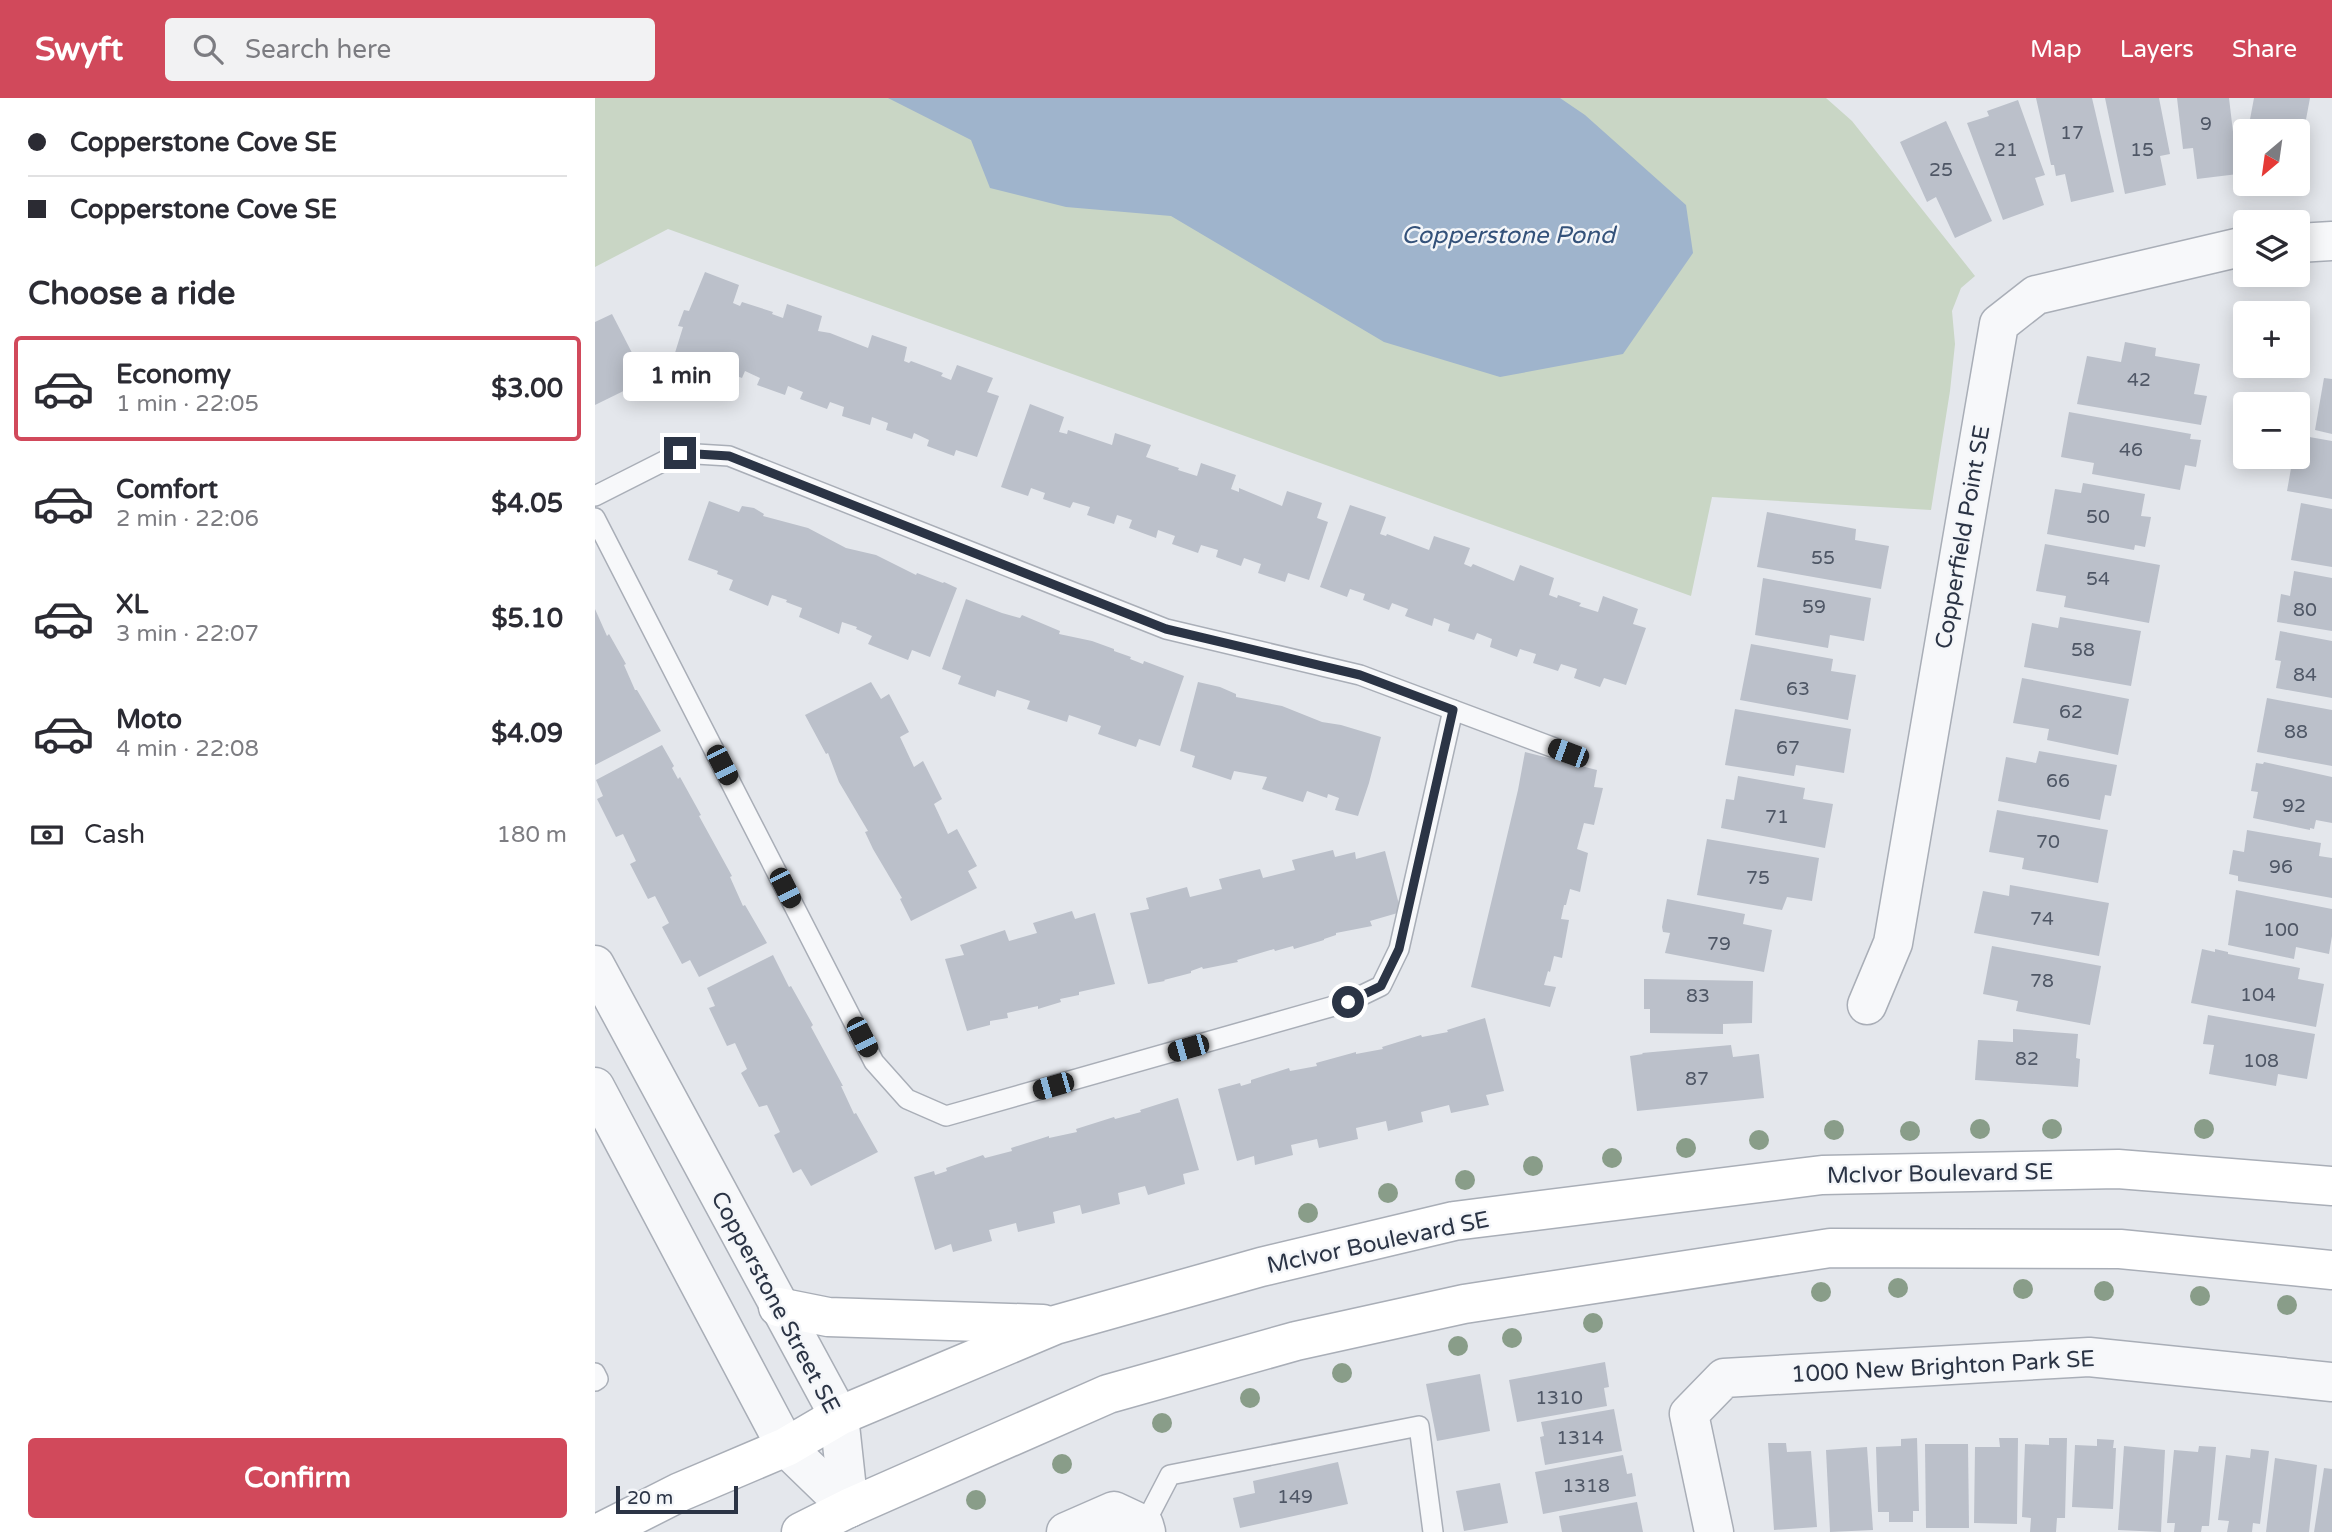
<!DOCTYPE html>
<meta charset="utf-8">
<style>
body{margin:0;font-family:"Varela Round",sans-serif;background:#f2f2f3;color:#2b2b33;height:100vh;display:flex;flex-direction:column;font-size:26px;white-space:nowrap}
*{box-sizing:border-box;margin:0}
p{font-size:23px;color:#7c7c81}
.icon{flex:none;width:38px;height:38px;fill:none;stroke:currentColor;stroke-width:2;stroke-linecap:round;stroke-linejoin:round}
.map{position:relative;flex:1;overflow:hidden}
.details{display:flex;flex-direction:column;background:#fff;width:595px}
.details>*{flex:none}
.top-card{display:grid;align-content:center;height:154px;padding:0 28px;background:#fff}
.needle{width:46px;rotate:209deg}
.fabs{position:absolute;left:1638px;top:21px;display:grid;gap:14px}
.fabs a{display:grid;place-items:center;width:77px;height:77px;border-radius:7px;background:#fff;box-shadow:0 4px 18px #0003;font-size:35px}
.scale{position:absolute;left:21px;bottom:18px;width:122px;box-sizing:border-box;padding-left:7px;border:4px solid #2b3445;border-top:0;font-size:19px;line-height:24px;white-space:nowrap;color:#2b3445;-webkit-text-stroke:5px #f4f6f9;paint-order:stroke}
.end{position:absolute;width:32px;height:32px;margin:-16px;border:9px solid #2b3445;background:#fff;box-shadow:0 0 0 4px #fff}
.from{border-radius:50%}
.bubble{position:absolute;height:49px;border-radius:7px;background:#fff;box-shadow:0 4px 18px #0003;font-size:23px;font-weight:700;line-height:49px;text-align:center}
.car{position:absolute;width:21px;height:42px;margin:-21px -10px;border-radius:9px;box-shadow:0 0 5px 2px #0007;background:linear-gradient(#222 24%,#8ab4d8 0 40%,#222 0 76%,#8ab4d8 0 86%,#222 0)}
.top-card b{display:flex;align-items:center;gap:24px;height:66px;font-size:26px}
.top-card b+b{border-top:2px solid #e1e1e2}
.top-card i{width:18px;height:18px;background:#2b2b33}
ul{padding:0;list-style:none}
li{display:flex;align-items:center;gap:21px;height:105px;margin:0 14px 10px;padding:0 14px;border:4px solid transparent;border-radius:7px}
li div{flex:1}
li b{display:block;font-size:26px}
li em{font-style:normal;font-weight:700}
li.selected{border-color:#d1495b}
li>.icon{width:63px;height:63px;stroke-width:1.5}
h2{padding:0 28px;font-size:32px;line-height:84px}
.pay{display:flex;align-items:center;gap:18px;height:77px;padding:0 28px;font-size:26px}
.pay p{margin-inline-start:auto}
.button{display:flex;gap:14px;margin-top:auto;padding:14px 28px}
.button a{flex:1;height:80px;border-radius:7px;background:#d1495b;color:#fff;font-size:28px;font-weight:700;line-height:80px;text-align:center}
header{display:flex;align-items:center;gap:42px;box-sizing:border-box;height:98px;padding:0 35px;background:#d1495b;color:#fff}
header strong{font-size:33px}
nav{display:flex;gap:38px;margin-inline-start:auto;font-size:24px}
.search{width:490px;height:63px;background:#f2f2f3;display:flex;align-items:center;gap:18px;box-sizing:border-box;padding:0 24px;border-radius:7px;color:#7c7c81;font-size:26px}
main{display:flex;flex:1;min-height:0}
.map>svg:first-child{display:block}
.green{fill:#c9d6c5}
.water{fill:#9fb4cc}
.building{fill:#bbc0ca}
.lines{fill:none;stroke-linecap:round;stroke-linejoin:round}
.service-casing{stroke:#a9aeb7;stroke-width:22}
.minor-casing{stroke:#a9aeb7;stroke-width:41}
.secondary-casing{stroke:#a9aeb7;stroke-width:41}
.service{stroke:#f7f8fa;stroke-width:19}
.minor{stroke:#f7f8fa;stroke-width:38}
.secondary{stroke:#fff;stroke-width:38}
.tree{fill:#899d89}
.route{stroke:#2b3445;stroke-width:9}
.labels{text-anchor:middle;stroke-width:5;stroke-linejoin:round;paint-order:stroke}
.number-label{font-size:19px;fill:#4f5766}
.street-label{font-size:23px;fill:#2b3445;stroke:#f4f6f9}
.water-label{font-size:24px;font-style:italic;fill:#34527a;stroke:#f4f6f9}
</style>
<header>
<strong>Swyft</strong>
<div class="search"><svg class="icon" aria-label="search" viewBox="0 0 24 24"><circle cx="10" cy="10" r="6"/><path d="M15 15l6 6"/></svg>Search here</div>
<nav><a>Map</a><a>Layers</a><a>Share</a></nav>
</header>
<main>
<section class="details">
<div class="top-card">
<b><i class="from"></i>Copperstone Cove SE</b>
<b><i></i>Copperstone Cove SE</b>
</div>
<h2>Choose a ride</h2>
<ul>
<li class="selected"><svg class="icon" aria-label="car" viewBox="0 0 24 24"><path d="M5 17H2v-5l4-1 3-4h7l3 4 3 1v5h-3M9 17h6M6 11h13"/><circle cx="7" cy="17" r="2"/><circle cx="17" cy="17" r="2"/></svg><div><b>Economy</b><p>1 min · 22:05</p></div><em>$3.00</em></li>
<li><svg class="icon" aria-label="car" viewBox="0 0 24 24"><path d="M5 17H2v-5l4-1 3-4h7l3 4 3 1v5h-3M9 17h6M6 11h13"/><circle cx="7" cy="17" r="2"/><circle cx="17" cy="17" r="2"/></svg><div><b>Comfort</b><p>2 min · 22:06</p></div><em>$4.05</em></li>
<li><svg class="icon" aria-label="car" viewBox="0 0 24 24"><path d="M5 17H2v-5l4-1 3-4h7l3 4 3 1v5h-3M9 17h6M6 11h13"/><circle cx="7" cy="17" r="2"/><circle cx="17" cy="17" r="2"/></svg><div><b>XL</b><p>3 min · 22:07</p></div><em>$5.10</em></li>
<li><svg class="icon" aria-label="car" viewBox="0 0 24 24"><path d="M5 17H2v-5l4-1 3-4h7l3 4 3 1v5h-3M9 17h6M6 11h13"/><circle cx="7" cy="17" r="2"/><circle cx="17" cy="17" r="2"/></svg><div><b>Moto</b><p>4 min · 22:08</p></div><em>$4.09</em></li>
</ul>
<div class="pay"><svg class="icon" aria-label="cash" viewBox="0 0 24 24"><path d="M3 7h18v10H3z"/><circle cx="12" cy="12" r="2"/></svg>Cash<p>180 m</p></div>
<div class="button"><a>Confirm</a></div>
</section>
<div class="map">
<svg width="1737" height="1434" viewBox="0 0 1737 1434">
<rect width="100%" height="100%" fill="#e4e7ec"/>
<path class="green" d="M0 0H1231L1257 23 1380 178 1366 190 1357 213 1360 246 1355 293 1336 412 1117 399 1096 498 73 131 0 169Z"/>
<path class="water" d="M293 0H965L990 17 1091 107 1098 155 1028 256 905 279 789 244 576 118 471 109 395 90 376 42Z"/>
<g class="building">
<path d="M1441 0H1497L1519 94 1476 104 1470 76 1461 78 1459 67H1456Z"/>
<path d="M1510 0H1564L1575 56 1565 58 1571 87 1530 96Z"/>
<path d="M1582 0H1634L1643 76 1602 81 1598 50 1588 51Z"/>
<path d="M1659 0H1715L1704 59 1703 33 1653 32Z"/>
<path d="M1423 2 1450 77 1440 80 1449 107 1408 122 1372 25 1394 18 1392 13Z"/>
<path d="M1351 23 1397 123 1360 140 1341 99 1332 104 1305 44Z"/>
<path d="M110 174 144 187 138 205 145 208 147 204 178 214 177 216 188 220 192 206 227 218 223 233 235 235 273 250 277 237 312 249 309 263 314 265 316 263 348 275 346 278 356 282 362 267 398 280 392 294 404 298 382 359 361 352 359 358 332 348 334 342 319 335 317 341 291 332 293 325 277 319 275 327 247 318 249 309 235 304 232 311 205 301 208 294 193 288 190 297 162 287 165 280 150 273 147 280 121 270 123 263 109 257 105 267 79 258 88 229 83 228 89 212 94 213Z"/>
<path d="M17 216 51 282 0 307V224Z"/>
<path d="M1530 244 1561 250 1560 258 1605 266 1599 296 1612 298 1606 327 1482 306 1492 258 1526 264Z"/>
<path d="M1729 280 1737 281V336L1720 332Z"/>
<path d="M435 306 469 319 464 334 472 336 473 332 517 347 520 335 556 347 551 359 584 370 583 372 602 378 606 365 641 377 636 391 644 394V390L687 408 692 393 727 405 722 420 733 424 714 482 693 475 690 484 663 475 666 466 649 460 646 468 621 459 623 452 606 447 603 455 577 446 580 438 563 432 561 440 534 430 537 422 522 417 519 426 492 417 495 409 478 404 475 410 448 401 450 395 436 390 433 398 406 389Z"/>
<path d="M1474 314 1596 336 1595 341 1606 342 1601 369 1590 367 1585 392 1497 376 1499 365 1466 359Z"/>
<path d="M1703 337 1737 343V401L1692 393 1698 359H1703Z"/>
<path d="M1488 385 1550 396 1546 418 1556 419 1550 449 1540 447 1539 452 1452 436 1460 391 1486 395Z"/>
<path d="M114 403 144 414 147 408 159 410 169 416 168 418 213 430 251 450 281 457 321 477 322 475 348 485 349 484 362 490 335 559 317 552 313 562 273 546 277 538 261 531 262 529 247 524 244 536 204 519 207 510 191 504 192 502 177 497 173 508 134 492 138 482 122 476 123 473 93 462Z"/>
<path d="M1706 405 1737 411V469L1696 462Z"/>
<path d="M755 407 791 419 785 436 791 438 792 436 834 452 839 438 875 450 869 466 876 469 878 466 919 483 925 467 959 480 954 497 962 500 963 497 986 505 984 508 1003 514 1008 498 1043 511 1038 526 1051 530 1031 587 1009 580 1005 589 979 580 982 571 966 566 963 573 938 565 941 556 925 551 922 559 895 549 897 541 882 535 879 542 853 533 855 526 839 520 837 528 810 518 813 511 797 505 794 512 768 502 770 496 755 491 752 499 725 489Z"/>
<path d="M1172 414 1261 431 1260 442 1294 448 1286 491 1162 469Z"/>
<path d="M1450 446 1565 467 1554 525 1469 509 1471 498 1441 493Z"/>
<path d="M1699 473 1737 480V533L1682 524 1686 496 1695 498Z"/>
<path d="M1168 480 1276 500 1269 543 1235 537 1233 550 1160 537Z"/>
<path d="M371 501 407 515 425 520 427 517 465 533 464 536 497 543 519 551V553L536 559 535 561 548 566 549 563 589 578 565 648 544 641 541 649 503 636 506 628 474 617 472 624 432 611 435 603 402 592 400 599 363 586 366 578 347 571Z"/>
<path d="M0 511 12 538 14 536 31 566 29 567 40 592H42L66 633 0 667Z"/>
<path d="M1465 519 1546 533 1536 588 1429 569 1437 525 1463 530Z"/>
<path d="M1685 533 1737 543V600L1681 590 1686 563 1680 562Z"/>
<path d="M1156 546 1238 561 1236 573 1261 577 1253 622 1145 602Z"/>
<path d="M1427 580 1534 601 1523 657 1452 642 1454 631 1418 625Z"/>
<path d="M276 584 286 601 294 596 314 634 305 639 319 669 328 663 347 701 339 706 353 736 362 731 382 768 373 773 382 790 316 823 305 801 307 800 278 751 270 734 273 733 244 684 233 655 231 656 210 617Z"/>
<path d="M603 584 625 589 641 596V599L687 608 727 624 746 627 786 639 774 685 763 718 740 712 744 700 733 696 732 700 712 693 708 704 667 691 672 679 639 673 636 682 597 669 600 658 585 653Z"/>
<path d="M1672 600 1737 612V668L1662 654Z"/>
<path d="M1140 611 1256 631 1249 675 1201 667 1199 678 1130 667Z"/>
<path d="M67 647 79 668 77 670 83 681 85 679 106 717 104 718 137 778 135 779 148 808 150 807 172 845 104 879 95 862 87 866 67 829 74 825 60 798 53 801 35 766 41 763 28 736 21 739 2 701 8 698 1 682Z"/>
<path d="M1444 653 1522 667 1516 698 1510 697 1505 722 1403 703 1411 659 1441 665Z"/>
<path d="M930 654 1002 672 999 689 1008 690 999 727 989 725 982 751 993 755 985 794 975 791 971 807H969L966 821 974 822 967 860 959 858 955 874 953 873 949 887 961 889 955 909 876 889 923 692Z"/>
<path d="M1669 664 1737 679V725L1721 722 1719 731 1715 730V732L1658 720 1663 694 1656 693 1661 665 1668 666Z"/>
<path d="M1143 678 1210 690 1208 701 1238 706 1230 750 1126 730 1131 701 1139 702Z"/>
<path d="M1402 712 1513 732 1503 785 1427 771 1429 760 1394 754Z"/>
<path d="M1652 732 1726 745 1724 758 1737 760V800L1643 783V778L1634 776 1638 752 1649 754Z"/>
<path d="M1112 741 1224 760 1217 803 1192 799 1187 812 1102 797Z"/>
<path d="M738 752 740 759 760 754 761 761 790 753 806 814 775 823 777 828 741 835V837L729 841V842L699 851 698 848 680 853 679 851 642 862 643 864 608 871 607 869 596 873V875L569 882 570 883 553 886 535 815 554 811 551 800 592 789 595 799 627 791 624 781 665 771 668 780 700 772 697 762Z"/>
<path d="M1415 787 1514 805 1504 858 1379 835 1388 793 1414 798Z"/>
<path d="M1641 792 1737 811V838L1734 856 1701 849 1699 861 1633 847Z"/>
<path d="M1072 801 1150 816 1148 826 1177 832 1169 874 1070 855 1075 835 1068 834 1067 829Z"/>
<path d="M477 813 480 821 500 815 520 886 484 894V897L465 901 466 904 443 911V908L412 915 413 920 395 923V927L372 933 350 861 369 857 365 847 410 832 414 843 442 835 438 825Z"/>
<path d="M1397 848 1506 868 1495 927 1421 913 1423 903 1388 896Z"/>
<path d="M1607 851 1620 854V851L1633 854V856L1705 870 1703 881 1729 886 1721 929 1596 905Z"/>
<path d="M178 857 194 889 196 888 218 927 216 929 248 988H246L259 1016 261 1015 283 1054 216 1088 206 1071 198 1075 179 1037 185 1034 172 1007 164 1009 146 975 152 971 140 945 132 948 114 910 120 908 112 890Z"/>
<path d="M1049 881 1158 883 1157 925 1128 926V936L1055 935V911H1049Z"/>
<path d="M1613 917 1720 936 1712 981 1683 976 1681 988 1614 976 1619 947 1608 946Z"/>
<path d="M890 920 909 993 891 997 894 1007 856 1015 854 1007 826 1014 828 1024 793 1033 791 1023 761 1030 763 1041 724 1050 722 1041 696 1047 698 1057 660 1067 659 1058 642 1063 623 991 645 985 646 988 656 985V982L694 970 695 973 722 968 721 965 761 954V956L788 951 787 949 826 937 827 939 853 934 852 932Z"/>
<path d="M1418 931 1483 936 1481 960 1485 961 1483 989 1380 982 1383 942 1418 944Z"/>
<path d="M1136 947 1138 959 1164 956 1169 1000 1042 1013 1035 958 1048 956 1047 955Z"/>
<path d="M583 1000 604 1072 588 1076 590 1086 553 1097 550 1088 523 1095 525 1106 487 1116 485 1107 458 1114 460 1125 423 1134 421 1125 394 1132 397 1143 358 1154 356 1146 340 1152 319 1079 339 1073 340 1077 352 1073 351 1070 388 1057 390 1060 417 1053 416 1050 454 1038V1040L482 1034 481 1031 519 1019 520 1021 546 1014 545 1012Z"/>
<path d="M1010 1264 1014 1289 1009 1290 1012 1308 922 1324 914 1282Z"/>
<path d="M885 1276 895 1333 842 1343 831 1286Z"/>
<path d="M1019 1311 1027 1353 950 1367 945 1339 949 1338 946 1324Z"/>
<path d="M1322 1340 1324 1413H1318V1424H1294V1414H1283L1281 1349 1306 1348V1341Z"/>
<path d="M1404 1340H1423L1422 1426 1379 1425 1380 1349H1405Z"/>
<path d="M1454 1340H1472L1470 1420H1462L1461 1434H1435L1436 1420 1427 1419 1430 1346 1454 1347Z"/>
<path d="M1502 1341 1519 1342 1518 1350H1521L1518 1411 1477 1409 1480 1347 1502 1348Z"/>
<path d="M1173 1345H1191L1192 1354 1216 1353 1222 1429 1179 1432Z"/>
<path d="M1330 1346H1373L1374 1430H1331Z"/>
<path d="M1529 1348 1570 1352 1566 1434 1523 1432Z"/>
<path d="M1604 1348 1621 1349 1614 1428H1607L1606 1434H1579L1580 1425H1572L1579 1352 1603 1354Z"/>
<path d="M1272 1349 1278 1432 1235 1434 1231 1352Z"/>
<path d="M1656 1351 1674 1353 1665 1426 1658 1425 1657 1434H1632L1634 1423 1623 1422 1631 1357 1655 1360Z"/>
<path d="M1028 1357 1032 1376 1037 1375 1041 1398 948 1416 940 1374Z"/>
<path d="M1680 1360 1722 1367 1714 1434H1671Z"/>
<path d="M743 1364 753 1406 645 1430 638 1400 660 1395 658 1383Z"/>
<path d="M1729 1370 1737 1371V1434H1719Z"/>
<path d="M905 1385 913 1425 869 1433 861 1393Z"/>
<path d="M1042 1404 1048 1434H967L964 1418Z"/>
</g>
<g class="lines">
<defs>
<g id="service">
<path d="M0 398 85 355 134 358 571 531 765 577 973 655"/>
<path d="M0 420 279 964 312 1001 351 1018 753 904 786 888 804 851 858 612"/>
<path d="M0 1275 3 1281 0 1283"/>
<path d="M549 1427 575 1377 824 1328 838 1434"/>
</g>
<g id="minor">
<path d="M1703 145 1737 143"/>
<path d="M0 867 244 1318 254 1410"/>
<path d="M1272 907 1298 845 1404 226 1441 197 1650 148"/>
<path d="M0 989 191 1349 254 1410"/>
<path d="M471 1434 519 1413 549 1427 551 1434"/>
<path d="M1119 1434 1094 1316 1129 1280 1494 1259 1737 1284"/>
</g>
<g id="secondary">
<path d="M183 1209 233 1219 448 1226"/>
<path d="M6 1434 85 1394 191 1349 244 1318 460 1227 666 1169 859 1123 1227 1077 1523 1071 1737 1088"/>
<path d="M206 1434 254 1410 513 1296 701 1243 869 1206 1235 1150 1525 1151 1737 1172"/>
</g>
</defs>
<use href="#service" class="service-casing"/>
<use href="#minor" class="minor-casing"/>
<use href="#secondary" class="secondary-casing"/>
<use href="#service" class="service"/>
<use href="#minor" class="minor"/>
<use href="#secondary" class="secondary"/>
</g>
<g class="tree">
<circle cx="1385" cy="1031" r="10"/>
<circle cx="1457" cy="1031" r="10"/>
<circle cx="1609" cy="1031" r="10"/>
<circle cx="1239" cy="1032" r="10"/>
<circle cx="1315" cy="1033" r="10"/>
<circle cx="1164" cy="1042" r="10"/>
<circle cx="1091" cy="1050" r="10"/>
<circle cx="1017" cy="1060" r="10"/>
<circle cx="938" cy="1068" r="10"/>
<circle cx="870" cy="1082" r="10"/>
<circle cx="793" cy="1095" r="10"/>
<circle cx="713" cy="1115" r="10"/>
<circle cx="1303" cy="1190" r="10"/>
<circle cx="1428" cy="1191" r="10"/>
<circle cx="1509" cy="1193" r="10"/>
<circle cx="1226" cy="1194" r="10"/>
<circle cx="1605" cy="1198" r="10"/>
<circle cx="1692" cy="1207" r="10"/>
<circle cx="998" cy="1225" r="10"/>
<circle cx="917" cy="1240" r="10"/>
<circle cx="863" cy="1248" r="10"/>
<circle cx="747" cy="1275" r="10"/>
<circle cx="655" cy="1300" r="10"/>
<circle cx="567" cy="1325" r="10"/>
<circle cx="467" cy="1366" r="10"/>
<circle cx="381" cy="1402" r="10"/>
</g>
<g class="lines">
<path class="route" d="M85 355 134 358 571 531 765 577 858 612 804 851 786 888 753 904"/>
</g>
<g class="labels">
<g class="number-label">
<text x="1611" y="32">9</text>
<text x="1477" y="41">17</text>
<text x="1411" y="58">21</text>
<text x="1547" y="58">15</text>
<text x="1346" y="78">25</text>
<text x="1544" y="288">42</text>
<text x="1536" y="358">46</text>
<text x="1503" y="425">50</text>
<text x="1228" y="466">55</text>
<text x="1503" y="487">54</text>
<text x="1219" y="515">59</text>
<text x="1710" y="518">80</text>
<text x="1488" y="558">58</text>
<text x="1710" y="583">84</text>
<text x="1203" y="597">63</text>
<text x="1476" y="620">62</text>
<text x="1701" y="640">88</text>
<text x="1193" y="656">67</text>
<text x="1463" y="689">66</text>
<text x="1699" y="714">92</text>
<text x="1182" y="725">71</text>
<text x="1453" y="750">70</text>
<text x="1686" y="775">96</text>
<text x="1163" y="786">75</text>
<text x="1447" y="827">74</text>
<text x="1686" y="838">100</text>
<text x="1124" y="852">79</text>
<text x="1447" y="889">78</text>
<text x="1663" y="903">104</text>
<text x="1103" y="904">83</text>
<text x="1432" y="967">82</text>
<text x="1666" y="969">108</text>
<text x="1102" y="987">87</text>
<text x="964" y="1306">1310</text>
<text x="985" y="1346">1314</text>
<text x="991" y="1394">1318</text>
<text x="700" y="1405">149</text>
</g>
<g class="street-label">
<text transform="translate(1367 439) rotate(-80)" y="8">Copperfield Point SE</text>
<text transform="translate(1345 1075) rotate(-1)" y="8">McIvor Boulevard SE</text>
<text transform="translate(783 1144) rotate(-12)" y="8">McIvor Boulevard SE</text>
<text transform="translate(181 1204) rotate(62)" y="8">Copperstone Street SE</text>
<text transform="translate(1348 1268) rotate(-3)" y="8">1000 New Brighton Park SE</text>
</g>
<g class="water-label">
<text x="913" y="145">Copperstone Pond</text>
</g>
</g>
</svg>
<div class="fabs">
<a><svg class="needle" viewBox="-14 -14 28 28"><path d="M0-13l5 13h-10z" fill="#e53935"/><path d="M0 13l5-13h-10z" fill="#7c7c81"/></svg></a>
<a><svg class="icon" aria-label="layers" viewBox="0 0 24 24"><path d="M12 4l9 5-9 5-9-5zM3 14l9 5 9-5"/></svg></a>
<a>+</a>
<a>−</a>
</div>
<div class="scale">20 m</div>
<i class="end from" style="left:753px;top:904px"></i>
<i class="end" style="left:85px;top:355px"></i>
<div class="bubble" style="left:28px;top:254px;width:116px">1 min</div>
<i class="car" style="left:973px;top:655px;rotate:290deg"></i>
<i class="car" style="left:127px;top:667px;rotate:153deg"></i>
<i class="car" style="left:190px;top:790px;rotate:153deg"></i>
<i class="car" style="left:267px;top:939px;rotate:153deg"></i>
<i class="car" style="left:593px;top:950px;rotate:254deg"></i>
<i class="car" style="left:458px;top:988px;rotate:254deg"></i>
</div>
</main>
